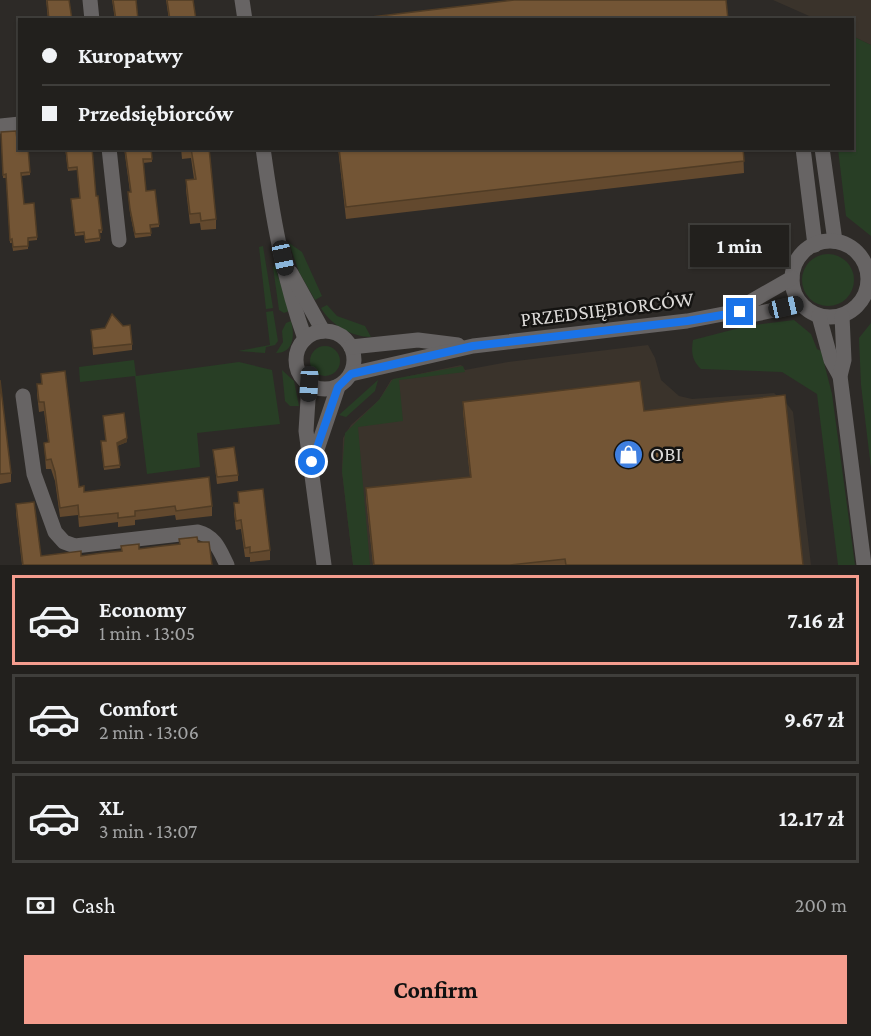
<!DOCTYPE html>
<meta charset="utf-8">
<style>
body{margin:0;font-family:"Crimson Pro",serif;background:#2a2826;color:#f1f3f6;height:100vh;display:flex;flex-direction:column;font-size:22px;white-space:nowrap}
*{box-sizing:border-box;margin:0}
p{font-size:20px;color:#a2a3a4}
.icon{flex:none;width:33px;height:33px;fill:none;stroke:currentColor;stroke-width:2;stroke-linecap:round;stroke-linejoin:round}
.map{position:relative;height:565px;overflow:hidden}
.panel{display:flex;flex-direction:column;background:#22201d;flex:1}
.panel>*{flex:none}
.banner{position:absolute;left:18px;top:18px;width:836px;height:132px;border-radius:0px;box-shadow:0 2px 4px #0004,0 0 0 2px #3f3e3b;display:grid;align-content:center;height:132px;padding:0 24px;background:#22201d}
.end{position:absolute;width:27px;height:27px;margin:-14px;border:8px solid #1a73e8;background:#fff;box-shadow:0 0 0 3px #fff}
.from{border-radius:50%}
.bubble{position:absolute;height:42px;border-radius:0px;background:#22201d;box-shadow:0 2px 4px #0004,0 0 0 2px #3f3e3b;font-size:20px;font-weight:700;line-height:42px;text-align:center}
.car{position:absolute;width:18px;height:36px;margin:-18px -9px;border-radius:8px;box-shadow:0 0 4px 2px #0007;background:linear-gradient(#222 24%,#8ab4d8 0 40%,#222 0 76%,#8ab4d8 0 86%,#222 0)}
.banner b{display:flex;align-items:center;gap:21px;height:57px;font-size:22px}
.banner b+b{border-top:2px solid #3f3e3b}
.banner i{width:15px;height:15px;background:#f1f3f6}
ul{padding:10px 0 0;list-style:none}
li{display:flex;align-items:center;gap:18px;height:90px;margin:0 12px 9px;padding:0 12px;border:3px solid #3f3e3b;border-radius:0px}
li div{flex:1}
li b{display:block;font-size:22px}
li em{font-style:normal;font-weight:700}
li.on{border-color:#f59d8e}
li>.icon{width:54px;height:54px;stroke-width:1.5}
.pay{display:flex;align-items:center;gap:15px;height:66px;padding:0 24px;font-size:22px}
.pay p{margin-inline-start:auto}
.action{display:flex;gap:12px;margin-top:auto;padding:12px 24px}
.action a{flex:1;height:69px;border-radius:0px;background:#f59d8e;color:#111;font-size:24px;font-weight:700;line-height:69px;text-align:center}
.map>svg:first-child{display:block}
.built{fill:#3a332b}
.green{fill:#283e25}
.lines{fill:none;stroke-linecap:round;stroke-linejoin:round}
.street{stroke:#676464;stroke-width:15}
.wall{fill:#63492e}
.shaded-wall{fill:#503c25}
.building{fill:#735535;stroke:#503c25;stroke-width:1.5}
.route{stroke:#1a73e8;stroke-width:8}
.labels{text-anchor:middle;stroke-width:5;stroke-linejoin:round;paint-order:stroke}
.street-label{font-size:21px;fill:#dbd9d7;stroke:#141311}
.poi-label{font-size:21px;fill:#dbd9d7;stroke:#141311;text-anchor:start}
</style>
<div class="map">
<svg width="871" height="565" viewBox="0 0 871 565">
<rect width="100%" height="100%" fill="#2d2a27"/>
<g class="built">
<path d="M773 0H871V45L852 36V20L816 19Z"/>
<path d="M648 345 655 358 661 380 679 396 692 399 774 393 787 404 793 412 811 565H353L342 471 343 438 351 425 379 400 391 380 461 365 465 370 508 362Z"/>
</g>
<g class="green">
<path d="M852 36 871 45V236L846 216 838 149 852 148Z"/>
<path d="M289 243 302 252 322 296 315 300 299 272Z"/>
<path d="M263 246 273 308 266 309 259 247Z"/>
<circle cx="828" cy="280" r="26"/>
<path d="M275 266 289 311 284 313 279 310 273 267Z"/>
<path d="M327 305 337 316 365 326 371 337C352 337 331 325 321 308Z"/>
<path d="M273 311 278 341 275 345 266 347 265 353 238 351 270 345 266 312Z"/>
<path d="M794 320 811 334 817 349 821 351 832 394 855 565H838L817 394 782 372 701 369C692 360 691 353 693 340L747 326Z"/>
<path d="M291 321C295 335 294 353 276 353L283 342 282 331 286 323Z"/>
<path d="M871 323V468L861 385 859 338Z"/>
<circle cx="325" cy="361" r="15"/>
<path d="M134 360 136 376 239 362 272 370 280 424 197 433 200 467 147 474 135 376 80 382 79 367Z"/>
<path d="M463 366 465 372 399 380 403 421 358 427 370 565H353L342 471 345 433 379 400 393 379Z"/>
<path d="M282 370 294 381 299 406H290L285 401Z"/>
<path d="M378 380 375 391 346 417 339 415Z"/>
</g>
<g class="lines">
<g class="street">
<path d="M90 0 92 20"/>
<path d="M242 0 245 20"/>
<path d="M0 126 20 124"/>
<path d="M109 148 119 240"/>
<path d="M263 148C272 213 283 278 305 339"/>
<path d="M803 148 815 245"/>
<path d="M822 148 835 241"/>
<circle cx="830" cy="279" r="38"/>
<path d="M291 273 323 331"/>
<path d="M744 310 750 302 792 278"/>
<path d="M744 310 756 314 801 304"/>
<path d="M819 316 831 360 840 376"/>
<path d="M842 316 844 360 840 376 864 565"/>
<circle cx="325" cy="360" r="29"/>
<path d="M351 347 418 340 458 345"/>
<path d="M351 374 473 346 687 321 744 310"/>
<path d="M309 384 306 431 324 565"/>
<path d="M23 396 34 474 55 532 64 542 75 546 198 532C215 536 220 551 227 565"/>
<path d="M313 461 338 387"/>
</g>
</g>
<g class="wall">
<path d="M46 0H69L72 20H48Z"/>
<path d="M112 0H136L138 20H115Z"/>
<path d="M166 0H193L196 20H169Z"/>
<path d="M1 132 17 139 30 172V175L21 176 24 204 37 237V240L28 241V249L13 251 12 243H10L6 178H3Z"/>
<path d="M65 148 96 196 102 230V233H100V241L85 243 84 235 75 236 71 202 80 198 77 170 68 171Z"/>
<path d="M124 148H151L152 162 143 163 146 191 159 224V227L150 228 151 236 135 238 130 213 128 192H130Z"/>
<path d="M181 148H209L216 219V229L201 230 200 223 190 224 186 190V180L194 179 191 158 182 159Z"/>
<path d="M338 148H743L744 173 346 219Z"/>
<path d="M105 328 132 344V350L93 355 91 330Z"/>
<path d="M41 374 79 487 84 492 212 506V516L176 520 175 515 152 518 135 520V525L118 527V522L79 527 78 515 60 517 55 481 51 469H46L44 443 48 442 44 411 39 412 37 394V384H41Z"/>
<path d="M0 380 11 473V482L0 484Z"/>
<path d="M463 402 644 411 803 565H373L366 498V488L470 477 463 412Z"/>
<path d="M106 441 127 442 117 446 120 468 104 470 101 445Z"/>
<path d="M213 450 238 475V481L217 484Z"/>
<path d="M238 492 270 550V560L250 562V557H245L241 529 236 530 234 513V503H238Z"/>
<path d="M16 504 41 556H81L121 551V546L139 549 179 544V539L198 542 212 565H22L16 513Z"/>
</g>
<path class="shaded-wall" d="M127 438V442L117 446V443Z"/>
<g class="building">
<path d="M47 0H69L72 20H49Z"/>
<path d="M113 0H136L138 20H116Z"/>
<path d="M167 0H193L196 20H170Z"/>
<path d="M514 0H726L728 20H346Z"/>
<path d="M16 131 17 139 20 138V148H28L30 172 21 173 24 204 34 203 37 237 28 238V246L13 247 12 239 10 240 6 174 3 175 1 132Z"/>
<path d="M66 148H92L96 196H98L102 230H99L100 238 85 240 84 232 75 233 71 199 80 198 77 167 68 168Z"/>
<path d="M125 148H151L152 159H143L146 191 155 190 159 224 150 225 151 233 135 234 130 209 128 192H131Z"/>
<path d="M191 148H209L216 219 201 221 200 213 190 214 186 180 196 179Z"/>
<path d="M339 148H743L744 161 346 207Z"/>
<path d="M112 314 123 326 130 325 132 344 93 348 91 330 105 328Z"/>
<path d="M65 371 79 487 84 486V492L209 477 212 506 176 511 175 506 152 509 135 511V516L118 518V513L79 517 78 505 60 508 55 472 51 459 46 460 44 443 49 442 44 402H39L37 384H42L41 374Z"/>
<path d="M0 380 11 473 0 474Z"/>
<path d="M640 381 644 411 785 395 803 565H566L565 559 510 565H374L366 488 471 477 463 402Z"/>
<path d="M124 413 127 438 117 443 120 465 104 467 101 441H106L103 416Z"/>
<path d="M234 447 238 475 217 477 213 450Z"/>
<path d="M263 489 270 550 250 553V547L245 548 241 520 236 521 234 503H239L238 492Z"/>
<path d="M34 502 41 556 81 551V556L102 553 122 551 121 546 139 544V549L162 546 180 544 179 539 197 537 198 542H209L212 565H23L16 504Z"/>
</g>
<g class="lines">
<path class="route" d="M312 462 338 387 351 374 473 346 687 321 740 312"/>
</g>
<defs>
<symbol id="shop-disc" viewBox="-11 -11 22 22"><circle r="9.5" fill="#3f7fe0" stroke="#141311"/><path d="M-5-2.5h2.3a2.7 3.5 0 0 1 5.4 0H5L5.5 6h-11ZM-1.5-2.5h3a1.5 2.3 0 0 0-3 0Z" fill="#fff"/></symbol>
</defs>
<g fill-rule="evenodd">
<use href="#shop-disc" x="612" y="438" width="33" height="33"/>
</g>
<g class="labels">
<g class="street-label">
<text transform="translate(607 309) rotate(-7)" y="7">PRZEDSIĘBIORCÓW</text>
</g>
<g class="poi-label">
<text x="650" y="461">OBI</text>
</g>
</g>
</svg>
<i class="end from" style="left:312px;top:462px"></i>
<i class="end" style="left:740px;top:312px"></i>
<div class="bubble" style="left:690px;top:225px;width:99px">1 min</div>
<i class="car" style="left:283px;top:258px;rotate:168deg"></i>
<i class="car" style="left:786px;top:307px;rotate:77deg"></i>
<i class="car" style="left:309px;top:384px;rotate:183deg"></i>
<div class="banner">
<b><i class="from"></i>Kuropatwy</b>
<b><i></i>Przedsiębiorców</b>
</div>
</div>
<section class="panel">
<ul>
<li class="on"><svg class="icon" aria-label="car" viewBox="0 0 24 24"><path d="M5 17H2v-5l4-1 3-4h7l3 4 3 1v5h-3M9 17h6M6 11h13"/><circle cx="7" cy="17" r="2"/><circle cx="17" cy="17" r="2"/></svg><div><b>Economy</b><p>1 min · 13:05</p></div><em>7.16 zł</em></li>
<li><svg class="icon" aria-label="car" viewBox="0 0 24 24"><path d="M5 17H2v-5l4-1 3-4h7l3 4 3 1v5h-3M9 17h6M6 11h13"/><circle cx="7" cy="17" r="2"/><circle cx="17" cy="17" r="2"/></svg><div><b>Comfort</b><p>2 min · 13:06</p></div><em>9.67 zł</em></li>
<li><svg class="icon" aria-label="car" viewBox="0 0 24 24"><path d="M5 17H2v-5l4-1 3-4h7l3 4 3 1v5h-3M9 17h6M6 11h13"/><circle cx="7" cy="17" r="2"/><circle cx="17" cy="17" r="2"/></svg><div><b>XL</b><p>3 min · 13:07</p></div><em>12.17 zł</em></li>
</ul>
<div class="pay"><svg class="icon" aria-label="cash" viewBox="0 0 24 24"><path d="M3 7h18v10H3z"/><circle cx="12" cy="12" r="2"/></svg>Cash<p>200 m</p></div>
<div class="action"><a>Confirm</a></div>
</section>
